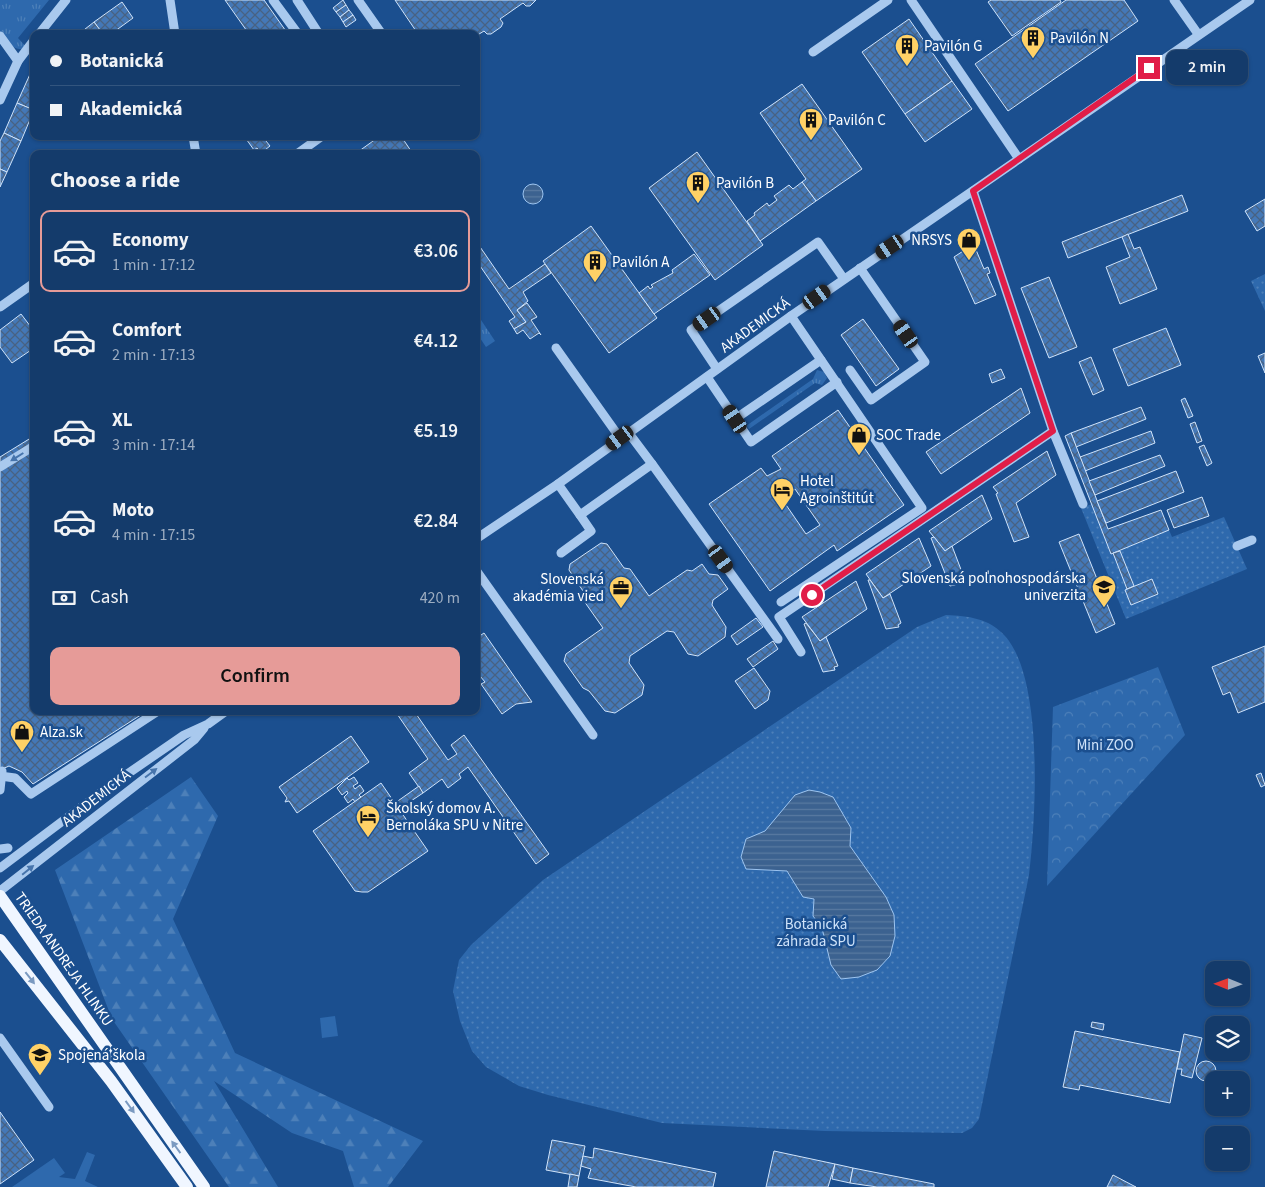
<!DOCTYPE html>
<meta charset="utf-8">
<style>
body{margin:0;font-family:"Source Sans 3",sans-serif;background:#214673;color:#f1f3f6;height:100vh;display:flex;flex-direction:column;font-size:19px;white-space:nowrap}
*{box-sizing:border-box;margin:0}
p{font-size:16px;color:#9dadc1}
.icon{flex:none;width:28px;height:28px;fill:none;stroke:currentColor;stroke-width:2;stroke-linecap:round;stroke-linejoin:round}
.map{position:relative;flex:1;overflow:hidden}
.details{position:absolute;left:30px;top:150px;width:450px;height:565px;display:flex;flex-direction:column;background:#143b6b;border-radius:10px;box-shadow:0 1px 4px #0004,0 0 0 1px #33557e}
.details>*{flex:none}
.hud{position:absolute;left:30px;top:30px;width:450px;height:110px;border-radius:10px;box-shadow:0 1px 4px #0004,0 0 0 1px #33557e;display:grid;align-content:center;height:110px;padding:0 20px;background:#143b6b}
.needle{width:32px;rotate:271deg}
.buttons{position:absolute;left:1205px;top:961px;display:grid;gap:10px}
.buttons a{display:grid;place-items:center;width:45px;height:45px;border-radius:10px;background:#143b6b;box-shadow:0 1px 4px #0004,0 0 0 1px #33557e;font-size:25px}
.end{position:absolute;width:22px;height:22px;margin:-11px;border:6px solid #e11d48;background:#fff;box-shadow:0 0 0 2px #fff}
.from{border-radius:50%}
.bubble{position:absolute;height:35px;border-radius:10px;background:#143b6b;box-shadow:0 1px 4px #0004,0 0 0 1px #33557e;font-size:16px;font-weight:600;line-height:35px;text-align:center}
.car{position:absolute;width:15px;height:30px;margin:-15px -8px;border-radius:6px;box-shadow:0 0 4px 1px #0007;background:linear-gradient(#222 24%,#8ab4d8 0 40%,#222 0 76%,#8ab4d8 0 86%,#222 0)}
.hud b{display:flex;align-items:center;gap:18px;height:48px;font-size:19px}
.hud b+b{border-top:1px solid #33557e}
.hud i{width:12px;height:12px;background:#f1f3f6}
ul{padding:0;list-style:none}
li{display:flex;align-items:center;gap:15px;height:82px;margin:0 10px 8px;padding:0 10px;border:2px solid transparent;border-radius:10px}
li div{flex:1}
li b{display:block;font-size:19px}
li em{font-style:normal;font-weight:600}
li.current{border-color:#e69b98}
li>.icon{width:45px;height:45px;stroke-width:1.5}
h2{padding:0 20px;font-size:22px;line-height:60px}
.pay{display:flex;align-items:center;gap:12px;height:55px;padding:0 20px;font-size:19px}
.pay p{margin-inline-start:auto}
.cta{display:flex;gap:10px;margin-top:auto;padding:10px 20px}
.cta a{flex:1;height:58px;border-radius:10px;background:#e69b98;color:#111;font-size:20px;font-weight:600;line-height:58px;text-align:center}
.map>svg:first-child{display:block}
.grass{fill:url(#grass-tufts)}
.forest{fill:url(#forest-firs)}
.park{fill:url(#park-crowns)}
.garden{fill:url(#garden-dots)}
.pitch{fill:#2e69ad}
.water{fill:url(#water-rules);stroke:#9cc4f0}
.building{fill:url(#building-cross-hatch);stroke:#cfe3fa;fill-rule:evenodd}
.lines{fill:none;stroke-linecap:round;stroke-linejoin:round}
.minor{stroke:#a9c9ee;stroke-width:9}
.major{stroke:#f0f6ff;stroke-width:12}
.oneway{fill:#4674ac}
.oneway2{fill:#7b9ac1}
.route{stroke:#e11d48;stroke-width:6}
.labels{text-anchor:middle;stroke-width:5;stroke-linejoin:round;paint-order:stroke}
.poi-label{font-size:15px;fill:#fff;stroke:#1b4f8f;text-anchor:start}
.street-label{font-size:15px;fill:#fff;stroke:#1b4f8f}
.park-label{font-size:15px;fill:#cfe3fa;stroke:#1b4f8f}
</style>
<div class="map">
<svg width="1265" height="1187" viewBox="0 0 1265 1187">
<defs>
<pattern id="grass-tufts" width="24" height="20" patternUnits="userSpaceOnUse" patternTransform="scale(1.25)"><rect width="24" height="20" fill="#2e69ad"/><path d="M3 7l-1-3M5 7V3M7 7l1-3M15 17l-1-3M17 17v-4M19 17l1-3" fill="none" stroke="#4d80b9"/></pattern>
<pattern id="forest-firs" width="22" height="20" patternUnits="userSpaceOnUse" patternTransform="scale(1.25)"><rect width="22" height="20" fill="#2e69ad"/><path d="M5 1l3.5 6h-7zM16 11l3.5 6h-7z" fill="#4d80b9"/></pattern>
<pattern id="park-crowns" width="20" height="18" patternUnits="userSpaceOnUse" patternTransform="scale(1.25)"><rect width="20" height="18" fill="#2e69ad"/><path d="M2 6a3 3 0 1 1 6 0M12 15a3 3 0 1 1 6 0" fill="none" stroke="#4d80b9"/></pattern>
<pattern id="garden-dots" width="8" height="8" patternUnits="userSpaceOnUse" patternTransform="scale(1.25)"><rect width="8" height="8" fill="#2e69ad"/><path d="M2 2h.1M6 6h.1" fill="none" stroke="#4d80b9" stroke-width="1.8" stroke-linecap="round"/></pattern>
<pattern id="water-rules" width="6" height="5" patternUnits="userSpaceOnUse" patternTransform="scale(1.25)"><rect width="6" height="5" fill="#3c6290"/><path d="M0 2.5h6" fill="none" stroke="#597aa1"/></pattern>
<pattern id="building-cross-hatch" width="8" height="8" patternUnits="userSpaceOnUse" patternTransform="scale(1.25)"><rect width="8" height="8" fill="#4478b7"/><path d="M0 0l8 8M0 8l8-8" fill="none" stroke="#486282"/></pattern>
</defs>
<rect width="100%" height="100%" fill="#1b4f8f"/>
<g class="grass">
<path d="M0 0H49L18 38 27 48C16 53 3 41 0 30 0 21 0 9 0 0Z"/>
<path d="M481 320 495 341 486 347 476 332V323Z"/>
<path d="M817 370 824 372 827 378 822 385 815 383 749 429 746 426 813 379Z"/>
</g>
<path class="forest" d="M191 777 218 816 173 919 235 1053 423 1141 388 1187H354L343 1151 292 1133 214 1081 278 1187H229L112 1019 55 870Z"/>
<path class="park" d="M1158 667 1185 735 1047 886 1053 707Z"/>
<g class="garden">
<path d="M1265 274V311L1251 281Z"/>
<path d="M1092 504 1111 554 1169 530 1172 537 1224 517 1247 569 1126 619 1081 508Z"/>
<path d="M946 615C968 616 989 618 1005 636 1044 679 1036 819 1029 875L979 1119 972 1128 962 1133 825 1131 662 1123 548 1095 519 1086 486 1067 472 1051 460 1021 453 991 459 960 471 945 543 880 917 627Z"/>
</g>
<g class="pitch">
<path d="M335 1016 338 1036 322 1038 320 1018Z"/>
<path d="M87 1152 95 1155 85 1181 98 1187H12L54 1158 65 1173 59 1177 75 1179Z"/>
</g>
<g class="water">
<circle cx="533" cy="194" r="10"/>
<path d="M809 790 820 792 833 797 851 828 850 846 886 897 894 915 895 936 890 956 877 970 859 977 841 979 831 965 822 928 813 916 814 899 803 897 787 871 746 869 741 857 746 839 765 831 795 795Z"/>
</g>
<g class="building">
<path d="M225 0H264L288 34H249Z"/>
<path d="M343 0 346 5 336 12 333 8Z"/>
<path d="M395 0H536L530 6H526L523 3 500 19 503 23 501 27 491 34H487L484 31 476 36V34H418Z"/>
<path d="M991 0H1060L1061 2 1012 36 988 2Z"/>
<path d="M1066 0H1124L1138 21 1008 111 975 64Z"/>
<path d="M122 2 133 18 111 34H103L94 22Z"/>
<path d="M346 5 349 10 340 17 336 12Z"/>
<path d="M349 10 353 15 343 22 340 17Z"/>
<path d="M353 15 356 20 346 27 343 22Z"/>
<path d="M909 19 952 81 905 114 862 52Z"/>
<path d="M94 22 103 34H78L80 33Z"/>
<path d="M31 72 34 73V110L17 103Z"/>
<path d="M952 81 972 109 925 142 905 114Z"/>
<path d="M802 84 862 169 816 201 802 182 806 179 760 113Z"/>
<path d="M17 103 34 110 21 141 4 133Z"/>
<path d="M4 133 21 141 7 172 0 169V141Z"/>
<path d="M244 136H268L270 139 266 141 270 146 261 153 257 148 254 150Z"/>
<path d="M380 136H401L413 154H355Z"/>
<path d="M697 152 763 245 715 280 649 188Z"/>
<path d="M0 169 7 172 0 187Z"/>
<path d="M802 182 816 201 760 241 747 221 755 215 754 213 767 203 769 206 777 200 774 196 789 185 793 189Z"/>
<path d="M1182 195 1188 211 1068 258 1062 242Z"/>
<path d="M1265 199V226L1257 231 1245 211Z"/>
<path d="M591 226 657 318 609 353 543 261Z"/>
<path d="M1128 234 1134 249 1140 247 1157 289 1120 304 1106 267 1130 257 1122 237Z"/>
<path d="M476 241 509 289 545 264 551 273 523 292 528 301 517 310 526 322 514 329 509 321 515 317 476 260Z"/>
<path d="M977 242 974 245 984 269 988 267 990 273 987 274 996 295 975 304 954 257Z"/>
<path d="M694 254 710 275 654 314 639 293 648 286 650 289 653 287 651 285 673 273 672 270Z"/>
<path d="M1049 277 1077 347 1049 358 1021 288Z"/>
<path d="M527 303 537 317 531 320 541 335 539 333 530 339 523 330 517 334 514 329 526 322 517 310Z"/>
<path d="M21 314 34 331V348L12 363 0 347V330Z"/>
<path d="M863 319 899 369 876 386 841 335Z"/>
<path d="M1166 328 1181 365 1128 386 1113 349Z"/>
<path d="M1265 353V373L1258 356Z"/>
<path d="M1091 357 1104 390 1093 395 1079 362Z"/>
<path d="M1001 369 1005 378 992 383 989 374Z"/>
<path d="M1021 388 1030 413 941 474 926 452Z"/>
<path d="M1185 398 1193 416 1188 418 1181 400Z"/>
<path d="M1141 407 1146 419 1076 447 1071 433Z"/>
<path d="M838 410 904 505 837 551 834 545 770 591 709 504 761 468 767 476 781 469 772 456ZM795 489 820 525 806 534 782 499Z"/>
<path d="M1195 422 1202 441 1197 443 1190 424Z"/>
<path d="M1151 431 1155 443 1085 471 1080 457Z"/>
<path d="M1071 433 1108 529 1161 510 1169 530 1111 554 1065 436Z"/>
<path d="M34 436V711H147L33 784 22 772 9 766 0 770V457Z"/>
<path d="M1204 445 1212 463 1207 466 1199 447Z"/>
<path d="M1047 451 1056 475 1016 503 1029 537 1014 542 996 494 998 493 993 487Z"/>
<path d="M1160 455 1165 466 1095 495 1089 481Z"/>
<path d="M1176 471 1184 492 1106 523 1097 501Z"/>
<path d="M982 495 992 519 945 551 929 531Z"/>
<path d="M1202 497 1209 516 1174 528 1167 510Z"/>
<path d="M1079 534 1115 624 1096 633 1059 542Z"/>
<path d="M934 537 945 551 952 546 965 580 961 581 962 583 950 586 931 538Z"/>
<path d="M919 538 931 566 883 598 866 574Z"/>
<path d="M601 543 607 544 624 568 630 569 649 596 687 570 692 571 702 564 709 574 718 575 728 589 713 600 712 605 726 627 725 637 698 656 688 654 674 632 667 631 630 656 629 663 644 685 642 695 615 713 605 711 589 691 583 688 564 661 566 654 603 628 584 601 585 594 569 570 570 564Z"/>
<path d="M1120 551 1134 586 1127 589 1113 553Z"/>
<path d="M1152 579 1158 594 1131 605 1125 590Z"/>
<path d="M868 580H870L883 598 890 594 901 623 898 625 899 627 886 629Z"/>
<path d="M856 581 867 609 820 641 802 617Z"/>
<path d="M756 618 763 627 737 645 731 636Z"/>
<path d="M806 623 820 641 826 637 838 666 834 667 835 670 823 672 804 624Z"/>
<path d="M476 633 478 637 484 633 532 702 516 704 502 714 481 684 485 682 480 676 478 678 476 676Z"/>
<path d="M773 641 778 649 753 667 747 659Z"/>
<path d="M1265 646V702L1238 713 1230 692 1223 695 1212 667Z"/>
<path d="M754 668 770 691 768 700 755 709 735 681Z"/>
<path d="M395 711H414L448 760 457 754 451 745 464 735 549 854 536 864 468 767 459 774 461 778 448 788 442 779 423 793 409 773 428 759Z"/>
<path d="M351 736 369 762 297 813 289 801 285 802 287 798 279 787Z"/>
<path d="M1261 773 1265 785 1261 787 1256 775Z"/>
<path d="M354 777 358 783 353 786 355 789 360 785 364 791 359 795 361 797 355 802 353 799 348 803 344 797 348 793 347 791 342 795 337 788 347 778 349 780Z"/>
<path d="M381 783 428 851 368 892H362L355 891 313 831Z"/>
<path d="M419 786 423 793 399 809 395 803Z"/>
<path d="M1092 1022 1104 1024 1103 1030 1091 1027Z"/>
<path d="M1075 1031 1180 1052 1170 1103 1080 1085 1079 1090 1063 1087Z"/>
<path d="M1184 1034 1202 1038 1192 1078 1181 1075 1182 1069H1177Z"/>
<circle cx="1206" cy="1071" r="10"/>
<path d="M0 1112 34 1160 0 1184Z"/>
<path d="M552 1140 585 1146 579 1176 546 1170Z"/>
<path d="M594 1148 716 1173 713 1187H636L588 1178 591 1169 581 1166 583 1156 593 1158Z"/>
<path d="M774 1151 835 1164 828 1187H766Z"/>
<path d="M835 1164 853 1168 850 1183 832 1179Z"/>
<path d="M853 1168 934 1184V1187H877L850 1183Z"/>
<path d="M570 1174 579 1176 577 1187H568Z"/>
<path d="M1113 1175 1134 1186 1136 1187H1107Z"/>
</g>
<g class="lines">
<g class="minor">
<path d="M170 0 175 34"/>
<path d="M273 0 298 34"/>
<path d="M297 0 319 34"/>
<path d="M358 0 382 34"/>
<path d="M911 0 1019 159"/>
<path d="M1174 0 1198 34"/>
<path d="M39 34 66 0"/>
<path d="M0 36 18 61"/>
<path d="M813 52 888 0"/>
<path d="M0 100 18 61 34 40"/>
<path d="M193 136 196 154"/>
<path d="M297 154 322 136"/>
<path d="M973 191 1053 431 1083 504"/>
<path d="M0 307 34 283"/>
<path d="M556 348 620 438"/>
<path d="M717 369 691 330 818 242 844 279"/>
<path d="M850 370 871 400 925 362 860 268"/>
<path d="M707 377 751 442 837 382"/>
<path d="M735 419 821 360"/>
<path d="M652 464 778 639"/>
<path d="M0 467 34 446"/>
<path d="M558 484 580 515"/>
<path d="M476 539 558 484 791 316 1250 0"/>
<path d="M1237 546 1252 540"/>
<path d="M561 553 591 531 580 515 652 464 628 432"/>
<path d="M476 570 593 735"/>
<path d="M781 602 922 508 791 316"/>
<path d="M801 652 779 617 1053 431"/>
<path d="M0 776 15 778 31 794 158 711"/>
<path d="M0 790 2 771"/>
<path d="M0 849 8 848"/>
<path d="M0 868 104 790 184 735 208 724 226 711"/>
<path d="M0 891 194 740 204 728"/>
<path d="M0 1038 49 1107"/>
</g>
<g class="major">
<path d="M0 896 204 1187"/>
<path d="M0 940 111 1081 187 1187"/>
</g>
</g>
<defs><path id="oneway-solid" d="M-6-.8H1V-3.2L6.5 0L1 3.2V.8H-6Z" transform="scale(1.25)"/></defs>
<g class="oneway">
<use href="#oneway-solid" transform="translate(17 457) rotate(148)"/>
<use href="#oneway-solid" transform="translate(151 773) rotate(-37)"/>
<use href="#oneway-solid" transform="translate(28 870) rotate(-39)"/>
</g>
<g class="oneway2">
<use href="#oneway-solid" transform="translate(30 978) rotate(52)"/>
<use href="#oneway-solid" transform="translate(130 1107) rotate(54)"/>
<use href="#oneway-solid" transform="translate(176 1147) rotate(-126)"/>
</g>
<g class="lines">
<path class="route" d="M812 595 1053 431 973 191 1149 68"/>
</g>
<defs>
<symbol id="building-pin" viewBox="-11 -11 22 30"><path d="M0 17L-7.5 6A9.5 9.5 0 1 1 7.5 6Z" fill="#ffd166" stroke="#1b4f8f"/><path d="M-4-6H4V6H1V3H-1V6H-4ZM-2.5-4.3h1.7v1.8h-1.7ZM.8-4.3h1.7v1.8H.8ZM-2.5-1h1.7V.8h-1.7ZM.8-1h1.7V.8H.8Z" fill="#111"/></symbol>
<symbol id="shop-pin" viewBox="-11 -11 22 30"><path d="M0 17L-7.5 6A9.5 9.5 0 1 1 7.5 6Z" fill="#ffd166" stroke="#1b4f8f"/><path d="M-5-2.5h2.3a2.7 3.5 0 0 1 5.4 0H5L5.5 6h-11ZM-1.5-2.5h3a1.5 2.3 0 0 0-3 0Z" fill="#111"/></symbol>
<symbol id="hotel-pin" viewBox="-11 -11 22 30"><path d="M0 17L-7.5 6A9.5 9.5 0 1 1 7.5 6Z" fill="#ffd166" stroke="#1b4f8f"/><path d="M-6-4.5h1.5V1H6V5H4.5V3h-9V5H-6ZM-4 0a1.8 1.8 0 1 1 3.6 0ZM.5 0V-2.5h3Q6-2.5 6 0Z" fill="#111"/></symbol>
<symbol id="university-pin" viewBox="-11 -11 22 30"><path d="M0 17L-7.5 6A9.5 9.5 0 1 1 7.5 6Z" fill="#ffd166" stroke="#1b4f8f"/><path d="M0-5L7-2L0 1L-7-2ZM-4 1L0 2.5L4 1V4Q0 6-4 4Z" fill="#111"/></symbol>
<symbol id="office-pin" viewBox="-11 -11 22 30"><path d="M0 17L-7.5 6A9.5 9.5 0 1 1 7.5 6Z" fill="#ffd166" stroke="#1b4f8f"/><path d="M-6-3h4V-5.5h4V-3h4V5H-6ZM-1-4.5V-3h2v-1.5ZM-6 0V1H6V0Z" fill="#111"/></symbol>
<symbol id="school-pin" viewBox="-11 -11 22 30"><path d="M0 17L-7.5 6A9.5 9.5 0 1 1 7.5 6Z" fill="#ffd166" stroke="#1b4f8f"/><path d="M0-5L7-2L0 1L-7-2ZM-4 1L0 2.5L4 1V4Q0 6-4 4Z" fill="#111"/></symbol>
</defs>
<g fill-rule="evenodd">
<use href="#building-pin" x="1019" y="24" width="28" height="38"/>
<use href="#building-pin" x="893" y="32" width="28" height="38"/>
<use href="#building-pin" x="797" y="106" width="28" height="38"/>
<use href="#building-pin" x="684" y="169" width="28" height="38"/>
<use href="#shop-pin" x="955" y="226" width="28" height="38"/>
<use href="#building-pin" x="581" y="248" width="28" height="38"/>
<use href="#shop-pin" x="845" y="421" width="28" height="38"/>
<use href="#hotel-pin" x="768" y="476" width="28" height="38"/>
<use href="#university-pin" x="1090" y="573" width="28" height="38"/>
<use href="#office-pin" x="607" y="574" width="28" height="38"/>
<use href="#shop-pin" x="8" y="718" width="28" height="38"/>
<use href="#hotel-pin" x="354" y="803" width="28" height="38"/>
<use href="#school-pin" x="26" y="1041" width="28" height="38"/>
</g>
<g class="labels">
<g class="poi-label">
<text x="1050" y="43">Pavilón N</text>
<text x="924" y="51">Pavilón G</text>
<text x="828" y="125">Pavilón C</text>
<text x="716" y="188">Pavilón B</text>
<text x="952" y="245" text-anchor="end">NRSYS</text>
<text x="612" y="267">Pavilón A</text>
<text x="876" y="440">SOC Trade</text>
<text x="800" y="486">Hotel<tspan x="800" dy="17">Agroinštitút</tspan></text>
<text x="1086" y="583" text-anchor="end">Slovenská poľnohospodárska<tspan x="1086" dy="17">univerzita</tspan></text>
<text x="604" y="584" text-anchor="end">Slovenská<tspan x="604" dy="17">akadémia vied</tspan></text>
<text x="40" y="737">Alza.sk</text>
<text x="386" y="813">Školský domov A.<tspan x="386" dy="17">Bernoláka SPU v Nitre</tspan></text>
<text x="58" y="1060">Spojená škola</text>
</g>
<g class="street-label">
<text transform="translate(755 325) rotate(-36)" y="5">AKADEMICKÁ</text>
<text transform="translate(96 798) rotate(-38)" y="5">AKADEMICKÁ</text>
<text transform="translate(64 959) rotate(55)" y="5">TRIEDA ANDREJA HLINKU</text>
</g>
<g class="park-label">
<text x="1105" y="750">Mini ZOO</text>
<text x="816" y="929">Botanická<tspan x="816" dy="17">záhrada SPU</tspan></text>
</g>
</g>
</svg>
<div class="buttons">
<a><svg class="needle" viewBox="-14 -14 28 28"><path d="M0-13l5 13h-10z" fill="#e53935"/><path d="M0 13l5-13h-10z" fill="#9dadc1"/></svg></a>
<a><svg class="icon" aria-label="layers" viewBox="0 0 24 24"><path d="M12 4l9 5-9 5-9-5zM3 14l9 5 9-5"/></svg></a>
<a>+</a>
<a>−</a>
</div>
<i class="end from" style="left:812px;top:595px"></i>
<i class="end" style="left:1149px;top:68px"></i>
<div class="bubble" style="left:1166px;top:50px;width:82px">2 min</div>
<i class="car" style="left:890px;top:247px;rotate:236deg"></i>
<i class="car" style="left:817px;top:297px;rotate:55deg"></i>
<i class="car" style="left:707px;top:319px;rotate:235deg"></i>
<i class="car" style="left:906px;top:334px;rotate:325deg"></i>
<i class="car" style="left:735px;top:419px;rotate:326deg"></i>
<i class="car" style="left:620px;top:438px;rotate:234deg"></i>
<i class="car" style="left:721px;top:559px;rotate:144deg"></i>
<div class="hud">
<b><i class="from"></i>Botanická</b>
<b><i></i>Akademická</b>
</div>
<section class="details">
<h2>Choose a ride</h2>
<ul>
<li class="current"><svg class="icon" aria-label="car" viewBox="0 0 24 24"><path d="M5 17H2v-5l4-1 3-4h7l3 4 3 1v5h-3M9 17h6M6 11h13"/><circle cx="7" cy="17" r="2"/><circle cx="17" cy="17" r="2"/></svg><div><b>Economy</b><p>1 min · 17:12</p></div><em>€3.06</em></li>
<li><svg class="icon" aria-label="car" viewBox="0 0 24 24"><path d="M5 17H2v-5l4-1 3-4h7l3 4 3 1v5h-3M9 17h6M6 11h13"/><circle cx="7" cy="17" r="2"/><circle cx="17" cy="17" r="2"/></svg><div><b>Comfort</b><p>2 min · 17:13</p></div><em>€4.12</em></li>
<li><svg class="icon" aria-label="car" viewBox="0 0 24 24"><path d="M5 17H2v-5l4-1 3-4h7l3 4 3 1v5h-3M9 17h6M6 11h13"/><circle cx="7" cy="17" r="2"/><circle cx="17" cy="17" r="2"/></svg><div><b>XL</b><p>3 min · 17:14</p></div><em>€5.19</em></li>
<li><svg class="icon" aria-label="car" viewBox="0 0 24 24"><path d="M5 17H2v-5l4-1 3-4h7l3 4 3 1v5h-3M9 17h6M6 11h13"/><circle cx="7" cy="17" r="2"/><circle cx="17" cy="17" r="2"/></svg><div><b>Moto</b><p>4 min · 17:15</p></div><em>€2.84</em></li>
</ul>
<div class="pay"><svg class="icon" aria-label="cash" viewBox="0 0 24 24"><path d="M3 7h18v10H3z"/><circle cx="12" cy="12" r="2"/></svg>Cash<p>420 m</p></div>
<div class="cta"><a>Confirm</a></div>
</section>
</div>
